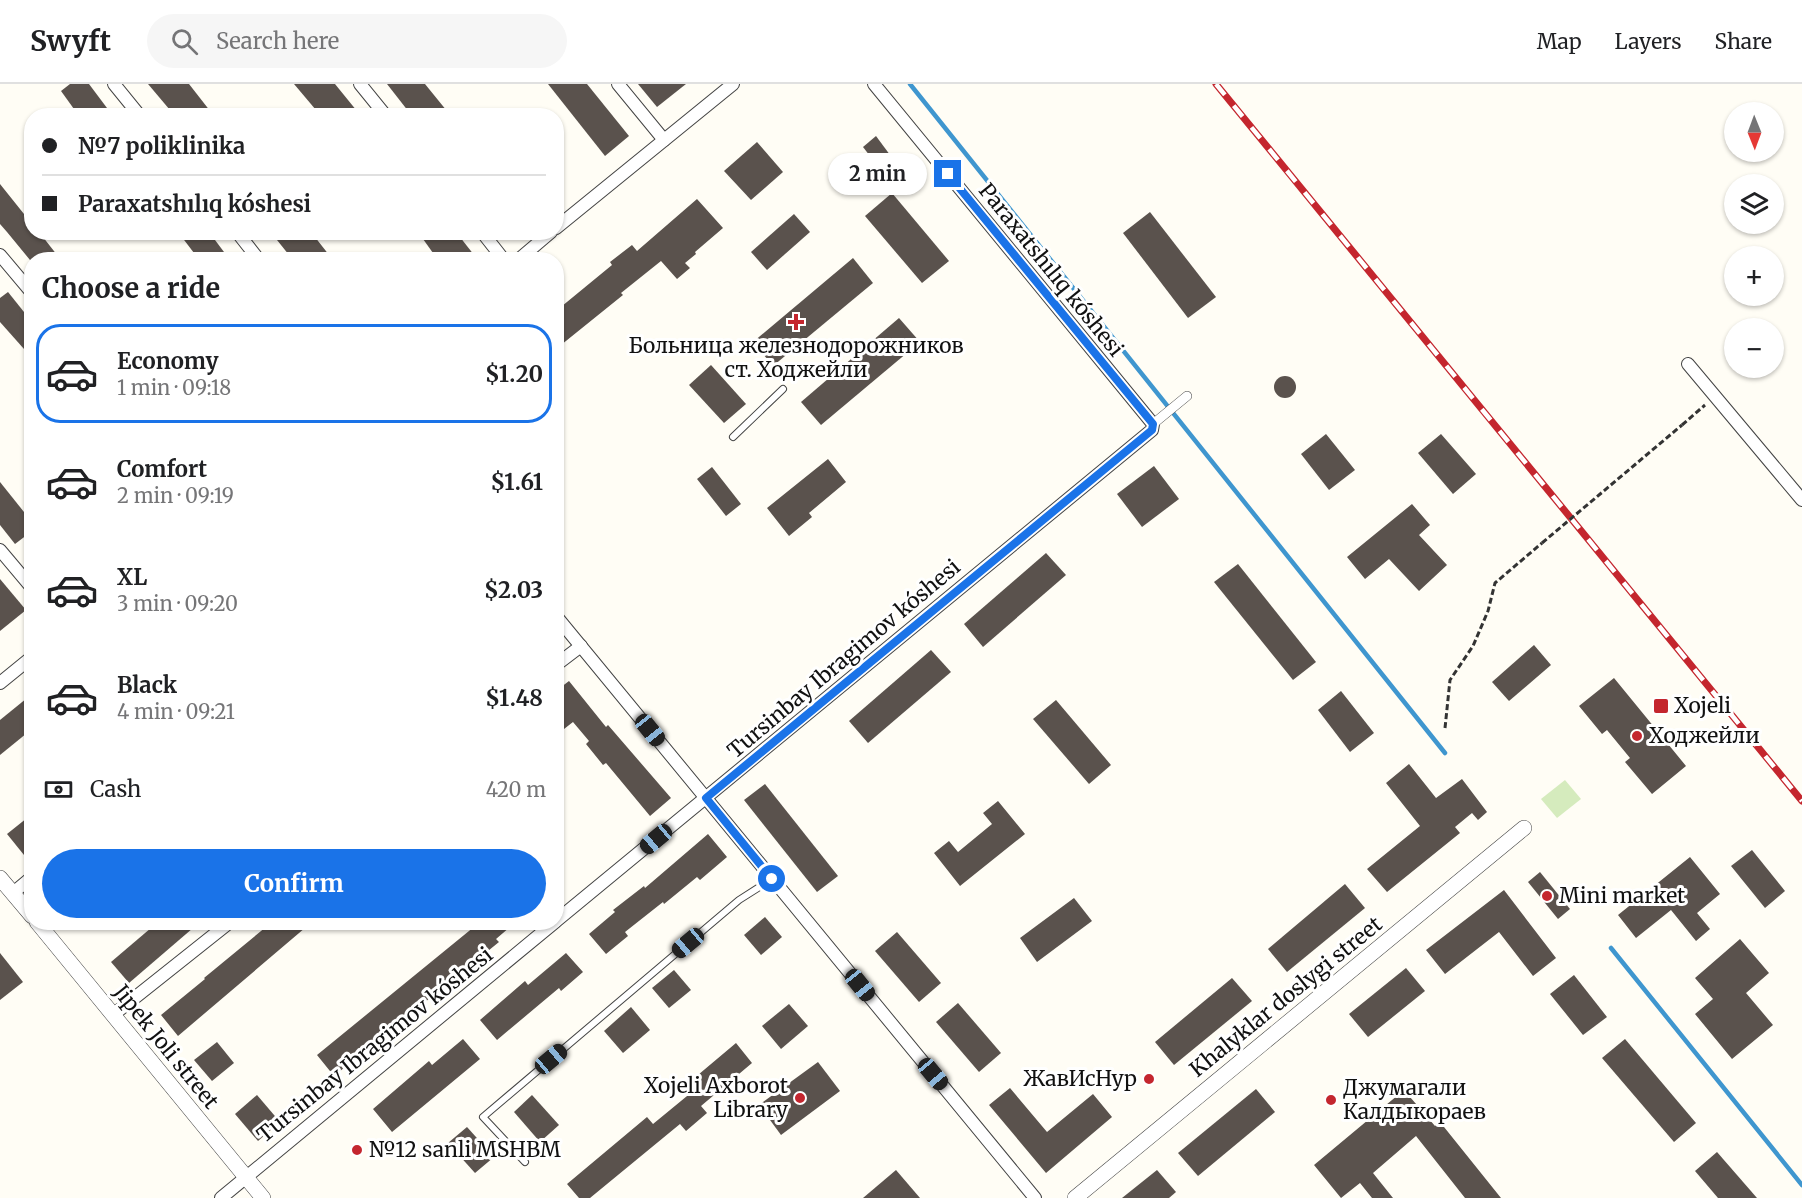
<!DOCTYPE html>
<meta charset="utf-8">
<style>
body{margin:0;font-family:Merriweather,serif;background:#f6f6f6;color:#202124;height:100vh;display:flex;flex-direction:column;font-size:22px;white-space:nowrap}
*{box-sizing:border-box;margin:0}
p{font-size:20px;color:#757577}
.icon{flex:none;width:33px;height:33px;fill:none;stroke:currentColor;stroke-width:2;stroke-linecap:round;stroke-linejoin:round}
.map{position:relative;flex:1;overflow:hidden}
.details{position:absolute;left:24px;top:168px;width:540px;height:678px;display:flex;flex-direction:column;background:#fff;border-radius:24px;box-shadow:0 2px 4px #0004}
.details>*{flex:none}
.banner{position:absolute;left:24px;top:24px;width:540px;height:132px;border-radius:24px;box-shadow:0 2px 4px #0004;display:grid;align-content:center;height:132px;padding:0 18px;background:#fff}
.needle{width:39px;rotate:179deg}
.controls{position:absolute;left:1724px;top:18px;display:grid;gap:12px}
.controls a{display:grid;place-items:center;width:60px;height:60px;border-radius:50%;background:#fff;box-shadow:0 2px 4px #0004;font-size:30px}
.end{position:absolute;width:27px;height:27px;margin:-14px;border:8px solid #1a73e8;background:#fff;box-shadow:0 0 0 3px #fff}
.from{border-radius:50%}
.bubble{position:absolute;height:42px;border-radius:21px;background:#fff;box-shadow:0 2px 4px #0004;font-size:20px;font-weight:700;line-height:42px;text-align:center}
.car{position:absolute;width:18px;height:36px;margin:-18px -9px;border-radius:8px;box-shadow:0 0 4px 2px #0007;background:linear-gradient(#222 24%,#8ab4d8 0 40%,#222 0 76%,#8ab4d8 0 86%,#222 0)}
.banner b{display:flex;align-items:center;gap:21px;height:57px;font-size:22px}
.banner b+b{border-top:2px solid #e0e0e0}
.banner i{width:15px;height:15px;background:#202124}
ul{padding:0;list-style:none}
li{display:flex;align-items:center;gap:18px;height:99px;margin:0 12px 9px;padding:0 6px;border:3px solid transparent;border-radius:24px}
li div{flex:1}
li b{display:block;font-size:22px}
li em{font-style:normal;font-weight:700}
li.on{border-color:#1a73e8}
li>.icon{width:54px;height:54px;stroke-width:1.5}
h2{padding:0 18px;font-size:27px;line-height:72px}
.pay{display:flex;align-items:center;gap:15px;height:66px;padding:0 18px;font-size:22px}
.pay p{margin-inline-start:auto}
.action{display:flex;gap:12px;margin-top:auto;padding:12px 18px}
.action a{flex:1;height:69px;border-radius:36px;background:#1a73e8;color:#fff;font-size:24px;font-weight:700;line-height:69px;text-align:center}
header{display:flex;align-items:center;gap:36px;box-sizing:border-box;height:84px;padding:0 30px;background:#fff;border-bottom:2px solid #e0e0e0}
header strong{font-size:28px}
nav{display:flex;gap:33px;margin-inline-start:auto;font-size:21px}
.search{width:420px;height:54px;background:#f6f6f6;display:flex;align-items:center;gap:15px;box-sizing:border-box;padding:0 21px;border-radius:33px;color:#757577;font-size:22px}
.map>svg:first-child{display:block}
.green{fill:#d5ebbd}
.lines{fill:none;stroke-linecap:round;stroke-linejoin:round}
.stream{stroke:#3f96cf;stroke-width:4.5}
.building{fill:#5a524d}
.service-casing{stroke:#444;stroke-width:8}
.pedestrian-casing{stroke:#444;stroke-width:10}
.minor-casing{stroke:#444;stroke-width:14}
.tertiary-casing{stroke:#444;stroke-width:16}
.path{stroke:#333;stroke-width:3;stroke-dasharray:6 3;stroke-linecap:butt}
.service{stroke:#fff;stroke-width:6}
.pedestrian{stroke:#fff;stroke-width:9}
.minor{stroke:#fff;stroke-width:12}
.tertiary{stroke:#fff;stroke-width:15}
.rail-casing{stroke:#c4262e;stroke-width:7}
.rail{stroke:#fff;stroke-width:4.5;stroke-dasharray:14;stroke-linecap:butt}
.path-bridge{stroke:#333;stroke-width:3;stroke-dasharray:6 3;stroke-linecap:butt}
.route{stroke:#1a73e8;stroke-width:8}
.poi-dot{fill:#c4262e;stroke:#fff;stroke-width:2}
.labels{text-anchor:middle;stroke-width:6;stroke-linejoin:round;paint-order:stroke}
.street-label{font-size:21px;fill:#111;stroke:#fff}
.poi-label{font-size:21px;fill:#111;stroke:#fff;text-anchor:start}
</style>
<header>
<strong>Swyft</strong>
<div class="search"><svg class="icon" aria-label="search" viewBox="0 0 24 24"><circle cx="10" cy="10" r="6"/><path d="M15 15l6 6"/></svg>Search here</div>
<nav><a>Map</a><a>Layers</a><a>Share</a></nav>
</header>
<div class="map">
<svg width="1802" height="1114" viewBox="0 0 1802 1114">
<rect width="100%" height="100%" fill="#fffdf5"/>
<path class="green" d="M1565 696 1581 715 1557 734 1541 715Z"/>
<g class="lines">
<g class="stream">
<path d="M910 0 1445 669"/>
<path d="M1611 864 1802 1101"/>
</g>
</g>
<g class="building">
<path d="M70 0H89L113 32H79L61 7Z"/>
<path d="M148 0H189L214 32H175Z"/>
<path d="M294 0H335L361 32H321Z"/>
<path d="M387 0H425L451 32H412Z"/>
<path d="M548 0H587L629 52 605 72Z"/>
<path d="M638 0H686L657 23Z"/>
<path d="M876 52 893 75 880 85 863 63Z"/>
<path d="M757 58 783 88 751 116 724 87Z"/>
<path d="M0 100 32 140V148H39L61 176H30L7 148 0 140Z"/>
<path d="M892 109 949 177 922 199 865 132Z"/>
<path d="M697 115 723 144 695 168 696 170 685 179 690 184 677 195 661 177 621 209 623 211 556 265V227L612 181 610 178 632 161 637 167Z"/>
<path d="M1150 128 1216 213 1188 234 1123 149Z"/>
<path d="M794 130 810 148 767 186 751 168Z"/>
<path d="M178 148H209L230 176H185L194 169Z"/>
<path d="M274 148H311L333 176H293L277 156 278 154Z"/>
<path d="M418 148H456L478 176H438Z"/>
<path d="M853 174 873 199 773 282 753 258Z"/>
<path d="M8 208 32 238V274L0 238V214Z"/>
<path d="M899 234 920 258 821 341 801 318Z"/>
<path d="M711 281 746 320 724 339 689 301Z"/>
<circle cx="1285" cy="303" r="11"/>
<path d="M1326 350 1355 386 1329 406 1301 370Z"/>
<path d="M1441 350 1476 390 1453 410 1418 369Z"/>
<path d="M828 375 846 398 809 429 812 433 789 452 767 424Z"/>
<path d="M1154 382 1179 415 1142 443 1117 410Z"/>
<path d="M712 383 741 420 726 432 697 395Z"/>
<path d="M0 398 32 438V447L15 460 0 441Z"/>
<path d="M1412 420 1430 441 1419 451 1447 481 1419 507 1389 475 1365 495 1347 473Z"/>
<path d="M1046 469 1066 491 983 563 964 540Z"/>
<path d="M1238 480 1316 578 1293 596 1214 498Z"/>
<path d="M0 495 26 526 0 547Z"/>
<path d="M1534 561 1551 581 1509 617 1492 598Z"/>
<path d="M931 566 951 588 868 659 849 637Z"/>
<path d="M1614 594 1686 682 1652 710 1625 678 1630 674 1607 646 1602 650 1579 622Z"/>
<path d="M569 597 606 643 608 641 671 714 650 732 606 679 603 681 586 660 589 657 573 638 564 645 556 635V607Z"/>
<path d="M1341 607 1374 649 1350 668 1318 626Z"/>
<path d="M32 610V645L0 671V636Z"/>
<path d="M1056 616 1111 681 1089 700 1033 635Z"/>
<path d="M1409 680 1436 714 1462 695 1487 728 1478 736 1472 729 1455 743 1460 749 1387 808 1367 785 1420 742 1386 699Z"/>
<path d="M765 700 838 792 817 808 744 716Z"/>
<path d="M998 717 1025 750 960 802 934 769 949 757 958 768 992 740 983 729Z"/>
<path d="M32 730V765L24 771 7 750Z"/>
<path d="M708 750 727 773 700 796 697 793 664 820 663 818 625 848 628 852 606 870 589 850 615 828 613 826 644 802 645 804Z"/>
<path d="M1752 766 1785 807 1765 824 1731 782Z"/>
<path d="M1690 773 1720 810 1697 829 1710 845 1696 857 1671 826 1636 854 1618 831Z"/>
<path d="M1540 788 1570 825 1558 835 1528 798Z"/>
<path d="M1345 800 1365 824 1287 888 1268 865Z"/>
<path d="M1504 806 1556 874 1533 892 1499 848 1445 890 1426 866Z"/>
<path d="M1074 814 1092 837 1037 878 1020 854Z"/>
<path d="M765 833 782 853 761 871 744 851Z"/>
<path d="M158 838H200L129 899 111 878Z"/>
<path d="M272 838H312L178 952 161 931 205 895 204 894Z"/>
<path d="M480 838H516L496 855 499 858 334 992 317 971Z"/>
<path d="M897 848 941 899 919 918 875 867Z"/>
<path d="M1740 855 1769 889 1746 909 1773 941 1732 975 1695 930 1713 915 1695 894Z"/>
<path d="M0 869 23 898 0 916Z"/>
<path d="M566 869 583 888 561 907 559 904 497 956 480 936 525 897 528 901Z"/>
<path d="M1406 884 1425 907 1368 953 1349 930Z"/>
<path d="M674 886 691 906 669 924 652 904Z"/>
<path d="M1574 891 1607 933 1583 951 1550 910Z"/>
<path d="M1232 894 1252 917 1174 981 1155 958Z"/>
<path d="M958 919 1001 969 979 988 936 938Z"/>
<path d="M789 920 808 942 781 965 762 942Z"/>
<path d="M631 923 650 946 623 969 604 947Z"/>
<path d="M463 955 480 975 392 1048 373 1025 429 977 432 981Z"/>
<path d="M1625 955 1696 1039 1674 1058 1602 974Z"/>
<path d="M217 958 234 979 212 997 194 976Z"/>
<path d="M736 959 752 979 701 1022 707 1029 686 1047 680 1040 590 1114H579L567 1100 647 1033 653 1040 698 1003 692 996Z"/>
<path d="M818 978 840 1007 781 1051 759 1021Z"/>
<path d="M1010 1004 1047 1048 1093 1010 1112 1033 1046 1089 989 1021Z"/>
<path d="M1256 1005 1275 1028 1198 1092 1178 1069Z"/>
<path d="M1404 1006 1435 1042 1440 1038 1501 1114H1465L1416 1052 1373 1089 1393 1114H1372L1360 1099 1341 1114 1314 1081Z"/>
<path d="M257 1011 280 1038 258 1057 235 1030Z"/>
<path d="M532 1011 559 1041 540 1058 514 1028Z"/>
<path d="M467 1043 494 1073 475 1089 448 1059Z"/>
<path d="M1717 1068 1757 1114H1718L1695 1087Z"/>
<path d="M896 1086 920 1114H863Z"/>
<path d="M1157 1086 1176 1108 1169 1114H1122Z"/>
</g>
<g class="lines">
<defs>
<g id="service">
<path d="M733 353 783 305"/>
<path d="M525 1078 483 1033 739 816 772 795"/>
</g>
<path id="pedestrian" d="M1153 340 1187 312"/>
<g id="minor">
<path d="M114 0 140 32"/>
<path d="M360 0 386 32"/>
<path d="M618 0 664 56"/>
<path d="M556 144 733 0"/>
<path d="M237 148 259 176"/>
<path d="M482 148 504 176"/>
<path d="M0 171 32 209"/>
<path d="M518 176 551 148"/>
<path d="M1688 280 1802 416"/>
<path d="M0 466 32 504"/>
<path d="M556 532 1035 1114"/>
<path d="M556 581 581 562"/>
<path d="M0 599 32 573"/>
<path d="M13 809 32 793"/>
<path d="M556 837 1152 346 1153 340 874 0"/>
<path d="M113 931 230 838"/>
<path d="M221 1114 555 838"/>
</g>
<g id="tertiary">
<path d="M0 794 32 832"/>
<path d="M37 838 263 1114"/>
<path d="M1075 1114 1524 744"/>
</g>
</defs>
<use href="#service" class="service-casing"/>
<use href="#pedestrian" class="pedestrian-casing"/>
<use href="#minor" class="minor-casing"/>
<use href="#tertiary" class="tertiary-casing"/>
<g class="path">
<path d="M1682 341 1705 321"/>
<path d="M1445 644 1450 596 1473 562 1488 527 1495 499 1542 459"/>
</g>
<use href="#service" class="service"/>
<use href="#pedestrian" class="pedestrian"/>
<use href="#minor" class="minor"/>
<use href="#tertiary" class="tertiary"/>
<defs>
<path id="rail" d="M1216 0 1802 717"/>
</defs>
<use href="#rail" class="rail-casing"/>
<use href="#rail" class="rail"/>
<path class="path-bridge" d="M1542 459 1682 341"/>
</g>
<g class="lines">
<path class="route" d="M772 795 706 714 1152 346 1153 340 948 90"/>
</g>
<g class="poi-dot">
<path d="M793 229h6v6h6v6h-6v6h-6v-6h-6v-6h6z"/>
<rect x="1653" y="614" width="16" height="16" rx="3"/>
<circle cx="1637" cy="652" r="6"/>
<circle cx="1547" cy="812" r="6"/>
<circle cx="1149" cy="995" r="6"/>
<circle cx="800" cy="1014" r="6"/>
<circle cx="1331" cy="1016" r="6"/>
<circle cx="357" cy="1066" r="6"/>
</g>
<g class="labels">
<g class="street-label">
<text transform="translate(1051 186) rotate(51)" y="7">Paraxatshılıq kóshesi</text>
<text transform="translate(844 575) rotate(-40)" y="7">Tursinbay Ibragimov kóshesi</text>
<text transform="translate(1286 913) rotate(-39)" y="7">Khalyklar doslygi street</text>
<text transform="translate(375 961) rotate(-39)" y="7">Tursinbay Ibragimov kóshesi</text>
<text transform="translate(166 963) rotate(51)" y="7">Jipek Joli street</text>
</g>
<g class="poi-label">
<text x="796" y="269" text-anchor="middle">Больница железнодорожников<tspan x="796" dy="24">ст. Ходжейли</tspan></text>
<text x="1674" y="629">Xojeli</text>
<text x="1649" y="659">Ходжейли</text>
<text x="1559" y="819">Mini market</text>
<text x="1137" y="1002" text-anchor="end">ЖавИсНур</text>
<text x="788" y="1009" text-anchor="end">Xojeli Axborot<tspan x="788" dy="24">Library</tspan></text>
<text x="1343" y="1011">Джумагали<tspan x="1343" dy="24">Калдыкораев</tspan></text>
<text x="369" y="1073">№12 sanli MSHBM</text>
</g>
</g>
</svg>
<div class="controls">
<a><svg class="needle" viewBox="-14 -14 28 28"><path d="M0-13l5 13h-10z" fill="#e53935"/><path d="M0 13l5-13h-10z" fill="#757577"/></svg></a>
<a><svg class="icon" aria-label="layers" viewBox="0 0 24 24"><path d="M12 4l9 5-9 5-9-5zM3 14l9 5 9-5"/></svg></a>
<a>+</a>
<a>−</a>
</div>
<i class="end from" style="left:772px;top:795px"></i>
<i class="end" style="left:948px;top:90px"></i>
<div class="bubble" style="left:828px;top:69px;width:99px">2 min</div>
<i class="car" style="left:650px;top:646px;rotate:141deg"></i>
<i class="car" style="left:656px;top:755px;rotate:230deg"></i>
<i class="car" style="left:688px;top:859px;rotate:230deg"></i>
<i class="car" style="left:860px;top:901px;rotate:141deg"></i>
<i class="car" style="left:551px;top:975px;rotate:50deg"></i>
<i class="car" style="left:933px;top:990px;rotate:140deg"></i>
<div class="banner">
<b><i class="from"></i>№7 poliklinika</b>
<b><i></i>Paraxatshılıq kóshesi</b>
</div>
<section class="details">
<h2>Choose a ride</h2>
<ul>
<li class="on"><svg class="icon" aria-label="car" viewBox="0 0 24 24"><path d="M5 17H2v-5l4-1 3-4h7l3 4 3 1v5h-3M9 17h6M6 11h13"/><circle cx="7" cy="17" r="2"/><circle cx="17" cy="17" r="2"/></svg><div><b>Economy</b><p>1 min · 09:18</p></div><em>$1.20</em></li>
<li><svg class="icon" aria-label="car" viewBox="0 0 24 24"><path d="M5 17H2v-5l4-1 3-4h7l3 4 3 1v5h-3M9 17h6M6 11h13"/><circle cx="7" cy="17" r="2"/><circle cx="17" cy="17" r="2"/></svg><div><b>Comfort</b><p>2 min · 09:19</p></div><em>$1.61</em></li>
<li><svg class="icon" aria-label="car" viewBox="0 0 24 24"><path d="M5 17H2v-5l4-1 3-4h7l3 4 3 1v5h-3M9 17h6M6 11h13"/><circle cx="7" cy="17" r="2"/><circle cx="17" cy="17" r="2"/></svg><div><b>XL</b><p>3 min · 09:20</p></div><em>$2.03</em></li>
<li><svg class="icon" aria-label="car" viewBox="0 0 24 24"><path d="M5 17H2v-5l4-1 3-4h7l3 4 3 1v5h-3M9 17h6M6 11h13"/><circle cx="7" cy="17" r="2"/><circle cx="17" cy="17" r="2"/></svg><div><b>Black</b><p>4 min · 09:21</p></div><em>$1.48</em></li>
</ul>
<div class="pay"><svg class="icon" aria-label="cash" viewBox="0 0 24 24"><path d="M3 7h18v10H3z"/><circle cx="12" cy="12" r="2"/></svg>Cash<p>420 m</p></div>
<div class="action"><a>Confirm</a></div>
</section>
</div>
